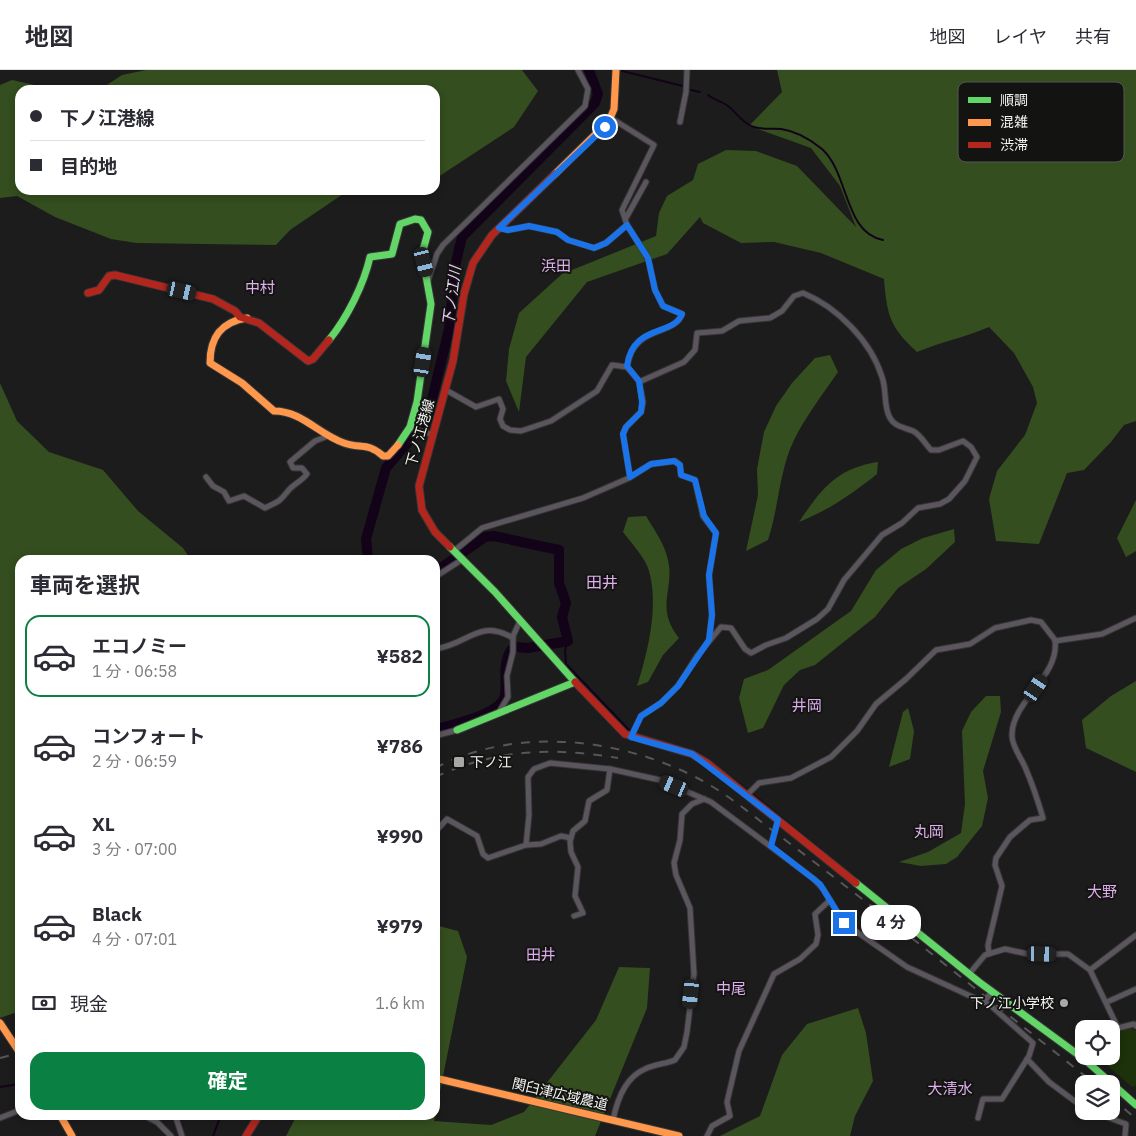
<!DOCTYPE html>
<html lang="ja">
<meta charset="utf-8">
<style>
body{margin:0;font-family:"IBM Plex Sans","Noto Sans JP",sans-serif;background:#f7f7f7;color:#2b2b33;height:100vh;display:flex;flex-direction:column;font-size:19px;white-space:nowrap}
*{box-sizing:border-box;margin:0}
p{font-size:16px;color:#7c7c81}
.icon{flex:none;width:28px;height:28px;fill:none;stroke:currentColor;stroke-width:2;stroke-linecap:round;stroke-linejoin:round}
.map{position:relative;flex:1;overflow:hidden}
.details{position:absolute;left:15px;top:485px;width:425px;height:565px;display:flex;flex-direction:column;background:#fff;border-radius:15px;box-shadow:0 2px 8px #0003}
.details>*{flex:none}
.banner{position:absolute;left:15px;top:15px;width:425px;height:110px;border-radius:15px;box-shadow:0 2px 8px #0003;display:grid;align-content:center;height:110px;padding:0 15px;background:#fff}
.fabs{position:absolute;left:1075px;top:950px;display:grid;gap:10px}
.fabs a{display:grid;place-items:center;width:45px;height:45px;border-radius:10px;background:#fff;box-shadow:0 2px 8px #0003;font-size:25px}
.end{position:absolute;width:22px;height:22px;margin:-11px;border:6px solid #1a73e8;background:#fff;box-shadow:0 0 0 2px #fff}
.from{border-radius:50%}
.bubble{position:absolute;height:35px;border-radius:15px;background:#fff;box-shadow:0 2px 8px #0003;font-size:16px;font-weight:700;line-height:35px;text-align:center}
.car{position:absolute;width:15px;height:30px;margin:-15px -8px;border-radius:6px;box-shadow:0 0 4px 1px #0007;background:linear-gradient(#222 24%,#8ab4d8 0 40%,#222 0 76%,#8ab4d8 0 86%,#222 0)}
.banner b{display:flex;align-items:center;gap:18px;height:48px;font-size:19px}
.banner b+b{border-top:1px solid #e1e1e2}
.banner i{width:12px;height:12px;background:#2b2b33}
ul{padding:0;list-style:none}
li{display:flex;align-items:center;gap:15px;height:82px;margin:0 10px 8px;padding:0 5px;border:2px solid transparent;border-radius:15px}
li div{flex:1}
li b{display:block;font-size:19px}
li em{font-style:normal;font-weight:700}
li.current{border-color:#0b8043}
li>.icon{width:45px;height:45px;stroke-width:1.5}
h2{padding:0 15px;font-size:22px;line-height:60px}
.pay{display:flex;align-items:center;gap:12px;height:55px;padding:0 15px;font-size:19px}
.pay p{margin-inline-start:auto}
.cta{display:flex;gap:10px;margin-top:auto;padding:10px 15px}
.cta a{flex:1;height:58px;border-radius:15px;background:#0b8043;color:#fff;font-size:20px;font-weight:700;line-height:58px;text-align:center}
header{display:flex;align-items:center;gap:30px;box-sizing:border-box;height:70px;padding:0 25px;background:#fff;border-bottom:1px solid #e1e1e2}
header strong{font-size:24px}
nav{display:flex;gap:28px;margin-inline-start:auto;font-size:18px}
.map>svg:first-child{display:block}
.green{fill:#1d310a}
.forest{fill:#344e1f}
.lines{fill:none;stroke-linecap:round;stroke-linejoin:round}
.stream{stroke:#120318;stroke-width:2}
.river{stroke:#120318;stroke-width:10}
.street-casing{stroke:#363636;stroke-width:7}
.fast-casing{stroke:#363636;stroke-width:9}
.slow-casing{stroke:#363636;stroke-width:9}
.jam-casing{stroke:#363636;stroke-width:9}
.street{stroke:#5b565d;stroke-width:5}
.fast{stroke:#63d668;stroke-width:7}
.slow{stroke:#ff974d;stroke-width:7}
.jam{stroke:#b3261e;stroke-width:7}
.rail{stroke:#585558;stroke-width:2;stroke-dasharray:9 9;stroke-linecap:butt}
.route{stroke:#1a73e8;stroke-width:6}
.poi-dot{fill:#a8a8a7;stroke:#131412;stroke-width:2}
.labels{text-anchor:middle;stroke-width:4;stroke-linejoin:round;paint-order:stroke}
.street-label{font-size:14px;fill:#f3f4f2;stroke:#131412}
.poi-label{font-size:14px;fill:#f3f4f2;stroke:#131412;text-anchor:start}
.neighbourhood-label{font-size:15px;fill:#dfafed;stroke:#131412}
.water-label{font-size:15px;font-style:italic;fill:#f0cdfa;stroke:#131412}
.quarter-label{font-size:16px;fill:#dfafed;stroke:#131412}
.key{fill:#131412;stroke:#565755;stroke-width:1}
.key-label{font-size:14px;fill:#f3f4f2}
</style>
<header>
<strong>地図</strong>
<nav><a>地図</a><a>レイヤ</a><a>共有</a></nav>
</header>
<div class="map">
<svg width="1136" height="1066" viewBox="0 0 1136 1066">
<rect width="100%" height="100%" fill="#1c1c1c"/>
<path class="green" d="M1130 958 1136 961V1016L1132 1017 1096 986H1111V964Z"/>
<g class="forest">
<path d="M146 0H522L538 21 514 57 435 109V20H99L122 5Z"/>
<path d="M777 0H1136V351L1124 355 1111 372 1084 400 1067 403 1039 474 996 471 989 429 997 401 1025 365 1037 333 1033 317 1014 283 989 257C966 267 941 272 917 282 890 257 887 246 884 209L821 183 774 172 741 173 703 153 700 147 667 184 587 212 526 287 519 342 506 311 509 279 519 243 562 204 656 166 659 143 667 126 693 110 698 94 726 80 756 81 797 96 856 157 840 116 811 78 749 56 782 22Z"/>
<path d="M12 10 57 20H20V120H349L290 160 276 175 136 173 111 169 55 147 17 126 0 128V15Z"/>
<path d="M830 285 838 302C823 324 806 346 794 370 779 401 779 437 768 470L746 481 758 425 757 399 764 362 776 336 792 313 815 288Z"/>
<path d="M0 313 17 351 49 382 103 400 138 441 183 478 191 490H20V941L0 948Z"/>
<path d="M878 392 877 404C852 424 829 440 799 452 821 419 837 398 878 392Z"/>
<path d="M1136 430V481L1126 487 1117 468Z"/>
<path d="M646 446C653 458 662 470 666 483 678 518 653 534 679 568L663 585 648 612 637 616C648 582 659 536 649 501 645 487 631 473 623 462L628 447Z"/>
<path d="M954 459 955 472 926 499 898 518 875 547 815 595 800 600 784 615 763 658 748 663 739 628 744 609 768 600 851 541 876 500 901 479 923 468Z"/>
<path d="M1136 611V702L1086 678 1082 650 1111 626Z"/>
<path d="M986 626H1000L1001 642 983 701 988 728 982 756 957 787 946 794 921 796 899 792 928 782 961 763 965 734 962 661 971 642Z"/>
<path d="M908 638 914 661 910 689 889 697 903 642Z"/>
<path d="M435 855 458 861 467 887 434 1051 491 1055 524 1042 596 950 619 897 650 898 647 938 595 1066H286L297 1045H435Z"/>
<path d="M858 938 866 963 873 1011 855 1046 850 1066H720L760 1046 782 985 807 954Z"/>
</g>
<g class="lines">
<g class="stream">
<path d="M622 1 683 16"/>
<path d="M691 20 700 22"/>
<path d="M708 25C714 30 723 32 728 36 737 43 743 54 754 57 763 60 773 58 781 59 796 61 811 70 822 79 849 103 844 163 883 170"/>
<path d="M568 571 565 581 566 594 631 662"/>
<path d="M674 675 693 681 708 690"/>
<path d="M726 704 746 719"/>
<path d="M751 723 822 781"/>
<path d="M0 1017 20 1014"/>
<path d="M213 1066 221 1045"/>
</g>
<g class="river">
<path d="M368 490 366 469 386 398 427 350 449 259 456 192 462 167 595 33 598 24 589 0"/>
<path d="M435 502 485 467 494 466 559 480V513L566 533 562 547 568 571 528 578 515 577 511 580C502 595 507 609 505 625 502 645 452 654 435 660"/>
</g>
<defs>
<g id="street">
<path d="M611 48 654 75 622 140 627 155"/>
<path d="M680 52 686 22 687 0"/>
<path d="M626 148 646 112"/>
<path d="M499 158 508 160 529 156 557 162 568 170 594 178 606 173 627 155 648 188 655 220 663 236 682 244C674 267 633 254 627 297"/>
<path d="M428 211 437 184 443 175 585 36 588 19 578 0"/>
<path d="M446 320 476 337 499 329 503 339 500 349 503 356 510 360 521 361 551 351 597 321 612 295 627 297 639 311 643 332 641 342 626 357 623 364 630 407"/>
<path d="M412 358 433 365"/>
<path d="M206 407 213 416 224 422 229 431 244 426 265 438C279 431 279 432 288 421 293 414 301 412 307 404L302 398H293L290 392 315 371 328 366"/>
<path d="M454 481 482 458 583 428 629 408 651 394 675 391 680 395 681 405 695 410 703 446 716 463 709 505 712 545 709 570"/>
<path d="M435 507 463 489"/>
<path d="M1055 571 1102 564 1136 548"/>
<path d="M435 579C470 574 478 548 513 568"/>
<path d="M499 642 508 627 507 606 513 582V566L520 551"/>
<path d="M435 666 457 660"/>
<path d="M631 667 641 646 661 633 678 616 697 586 721 557 731 558 745 579 751 583 766 575 786 568 817 549 828 539 844 510 882 465 902 453 918 438 940 434 949 429 965 411 977 387 971 377 963 371 939 380H931C925 374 921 365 913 361 904 357 895 357 890 348 883 336 887 320 882 307 871 271 837 237 803 223L794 226 782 241 770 248 739 251 722 261 697 263 695 280 684 292 639 312"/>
<path d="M747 725 759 713 791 708 831 687 857 661 876 634 906 609 936 580 970 574 995 558 1031 550 1041 552 1055 570C1060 607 1011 631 1012 666 1012 676 1021 688 1025 697 1032 713 1038 731 1043 748L1030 750 1010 767 996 788 995 795 1002 816 988 875 989 884"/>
<path d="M435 762 447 749 477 766 483 784 488 788 526 775 529 745 528 707 534 699 550 693 610 699 660 710 711 732 814 809 823 819 844 853 907 897 990 935 1033 973 1029 986 1002 1029H983L978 1048"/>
<path d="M526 775 541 774 561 766 571 768"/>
<path d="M771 775 778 750"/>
<path d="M574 846 583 843 575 826 578 797 571 782 570 771 573 761 585 751 589 731 607 720 610 699"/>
<path d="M1090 900 1136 865"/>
<path d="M969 904 985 885 1005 879 1028 884H1068L1090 900 1118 958 1134 954 1136 956"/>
<path d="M983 932 992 922"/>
<path d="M1107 932 1136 919"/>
<path d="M1027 989 1049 1012 1084 1038"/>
<path d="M1090 1041 1126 1054 1125 1066"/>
<path d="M143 1045 157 1052 171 1066"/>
<path d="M175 1045 182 1066"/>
<path d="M0 1048 20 1040"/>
<path d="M613 1050C617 1030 626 1007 645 999 654 994 666 994 675 990L684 977 687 962 694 904 690 838 676 805 674 793 680 770 682 744 692 734 704 729"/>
<path d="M707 1066 712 1056 730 1046 727 1032 739 981 774 904 800 889 816 874 818 865 815 844 830 830"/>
</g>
<g id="fast">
<path d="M329 270C347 248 364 214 370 187L392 184 400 154 415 149 421 150 428 162 422 184 431 234 417 332 410 357 398 375"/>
<path d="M450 477 495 522 575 612 457 660"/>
<path d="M856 813 979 912 1084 989 1136 1035"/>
</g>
<g id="slow">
<path d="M555 104 609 51 614 39 616 0"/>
<path d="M247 248C221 252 210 267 210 293L242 313 274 341C302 341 318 364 344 373 360 379 368 372 383 386H388L398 375"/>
<path d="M0 953 20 983"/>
<path d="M435 1008 679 1066"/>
<path d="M60 1045 72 1066"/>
</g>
<g id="jam">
<path d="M88 223 99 220 109 206 115 205 213 229 235 241 240 247 259 253 308 291 313 289 329 270"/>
<path d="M450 477 435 462 422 440 419 416 453 291 464 224 473 193 492 165 555 104"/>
<path d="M575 612 625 664 692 684 707 693 856 813"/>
<path d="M246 1066 259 1045"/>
</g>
</defs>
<use href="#street" class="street-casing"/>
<use href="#fast" class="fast-casing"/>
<use href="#slow" class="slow-casing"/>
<use href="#jam" class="jam-casing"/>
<use href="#street" class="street"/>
<use href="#fast" class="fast"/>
<use href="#slow" class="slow"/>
<use href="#jam" class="jam"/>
<g class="rail">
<path d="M435 698C516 656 621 667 701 710 725 723 746 740 768 757 808 787 848 818 888 849 957 904 1026 959 1095 1014"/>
<path d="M435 707C497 679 551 677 618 688"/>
<path d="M0 988 20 983"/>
<path d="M1111 1027 1136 1049"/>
</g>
</g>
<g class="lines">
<path class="route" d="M605 57 499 158 508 160 529 156 557 162 568 170 594 178 606 173 627 155 648 188 655 220 663 236 682 244C673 267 633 253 627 296L639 311 642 332 641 342 626 357 623 364 630 407 651 394 674 391 680 395 681 405 695 410 704 446 716 463 709 505 712 545 709 570 678 616 661 633 641 646 631 667 692 684 778 750 771 776 820 814 844 853"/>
</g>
<g class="poi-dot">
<rect x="453" y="686" width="12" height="12" rx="2.5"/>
<circle cx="1064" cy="933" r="5"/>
</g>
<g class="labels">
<g class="street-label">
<text transform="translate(420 363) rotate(-74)" y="5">下ノ江港線</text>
<text transform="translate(560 1024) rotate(13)" y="5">関臼津広域農道</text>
</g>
<g class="poi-label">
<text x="470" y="697">下ノ江</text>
<text x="1054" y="938" text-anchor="end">下ノ江小学校</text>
</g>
<g class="neighbourhood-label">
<text x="556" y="201">浜田</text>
<text x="260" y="223">中村</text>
<text x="807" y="641">井岡</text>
<text x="929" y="767">丸岡</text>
<text x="1102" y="827">大野</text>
<text x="541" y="890">田井</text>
<text x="731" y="924">中尾</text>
<text x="950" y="1024">大清水</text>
</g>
<g class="water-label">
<text transform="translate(452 226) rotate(-83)" y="5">下ノ江川</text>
</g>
<g class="quarter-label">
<text x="602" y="518">田井</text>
</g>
</g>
<rect x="958" y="12" width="166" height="80" rx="8" class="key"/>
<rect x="968" y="27" width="23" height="6" fill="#63d668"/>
<rect x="968" y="49" width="23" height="7" fill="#ff974d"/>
<rect x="968" y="72" width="23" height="6" fill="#b3261e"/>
<g class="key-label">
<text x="1000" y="35">順調</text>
<text x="1000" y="57">混雑</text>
<text x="1000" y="80">渋滞</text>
</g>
</svg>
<div class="fabs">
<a><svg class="icon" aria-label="locate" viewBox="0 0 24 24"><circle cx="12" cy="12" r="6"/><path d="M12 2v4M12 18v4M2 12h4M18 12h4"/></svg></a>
<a><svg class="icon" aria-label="layers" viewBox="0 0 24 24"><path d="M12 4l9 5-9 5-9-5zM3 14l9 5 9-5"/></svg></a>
</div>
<i class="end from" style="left:605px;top:57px"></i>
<i class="end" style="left:844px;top:853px"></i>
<div class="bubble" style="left:861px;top:835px;width:60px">4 分</div>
<i class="car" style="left:424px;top:192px;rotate:166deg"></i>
<i class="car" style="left:182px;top:221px;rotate:103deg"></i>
<i class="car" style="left:423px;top:292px;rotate:9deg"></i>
<i class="car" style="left:1036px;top:618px;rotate:34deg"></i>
<i class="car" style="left:674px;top:716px;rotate:293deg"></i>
<i class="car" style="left:1042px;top:884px;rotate:91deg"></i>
<i class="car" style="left:691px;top:924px;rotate:186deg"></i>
<div class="banner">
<b><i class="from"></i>下ノ江港線</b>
<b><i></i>目的地</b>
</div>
<section class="details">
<h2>車両を選択</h2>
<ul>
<li class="current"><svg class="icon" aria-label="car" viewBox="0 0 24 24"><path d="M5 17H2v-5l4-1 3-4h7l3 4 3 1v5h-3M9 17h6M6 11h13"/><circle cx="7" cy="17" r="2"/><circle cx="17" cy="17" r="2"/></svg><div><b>エコノミー</b><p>1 分 · 06:58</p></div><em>¥582</em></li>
<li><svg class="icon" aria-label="car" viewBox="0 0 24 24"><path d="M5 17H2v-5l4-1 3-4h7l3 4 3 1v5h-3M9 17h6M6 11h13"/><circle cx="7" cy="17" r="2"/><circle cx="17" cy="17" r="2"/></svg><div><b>コンフォート</b><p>2 分 · 06:59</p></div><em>¥786</em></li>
<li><svg class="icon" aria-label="car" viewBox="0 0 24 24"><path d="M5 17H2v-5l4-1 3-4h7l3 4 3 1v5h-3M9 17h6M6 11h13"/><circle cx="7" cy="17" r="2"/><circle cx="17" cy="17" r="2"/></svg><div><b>XL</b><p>3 分 · 07:00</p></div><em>¥990</em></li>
<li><svg class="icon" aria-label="car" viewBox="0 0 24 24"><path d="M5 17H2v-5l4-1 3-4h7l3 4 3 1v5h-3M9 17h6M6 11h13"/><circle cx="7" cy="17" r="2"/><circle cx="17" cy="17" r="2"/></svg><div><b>Black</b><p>4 分 · 07:01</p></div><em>¥979</em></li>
</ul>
<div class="pay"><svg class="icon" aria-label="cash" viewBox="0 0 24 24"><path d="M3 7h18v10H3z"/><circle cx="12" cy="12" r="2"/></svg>現金<p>1.6 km</p></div>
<div class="cta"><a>確定</a></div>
</section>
</div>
